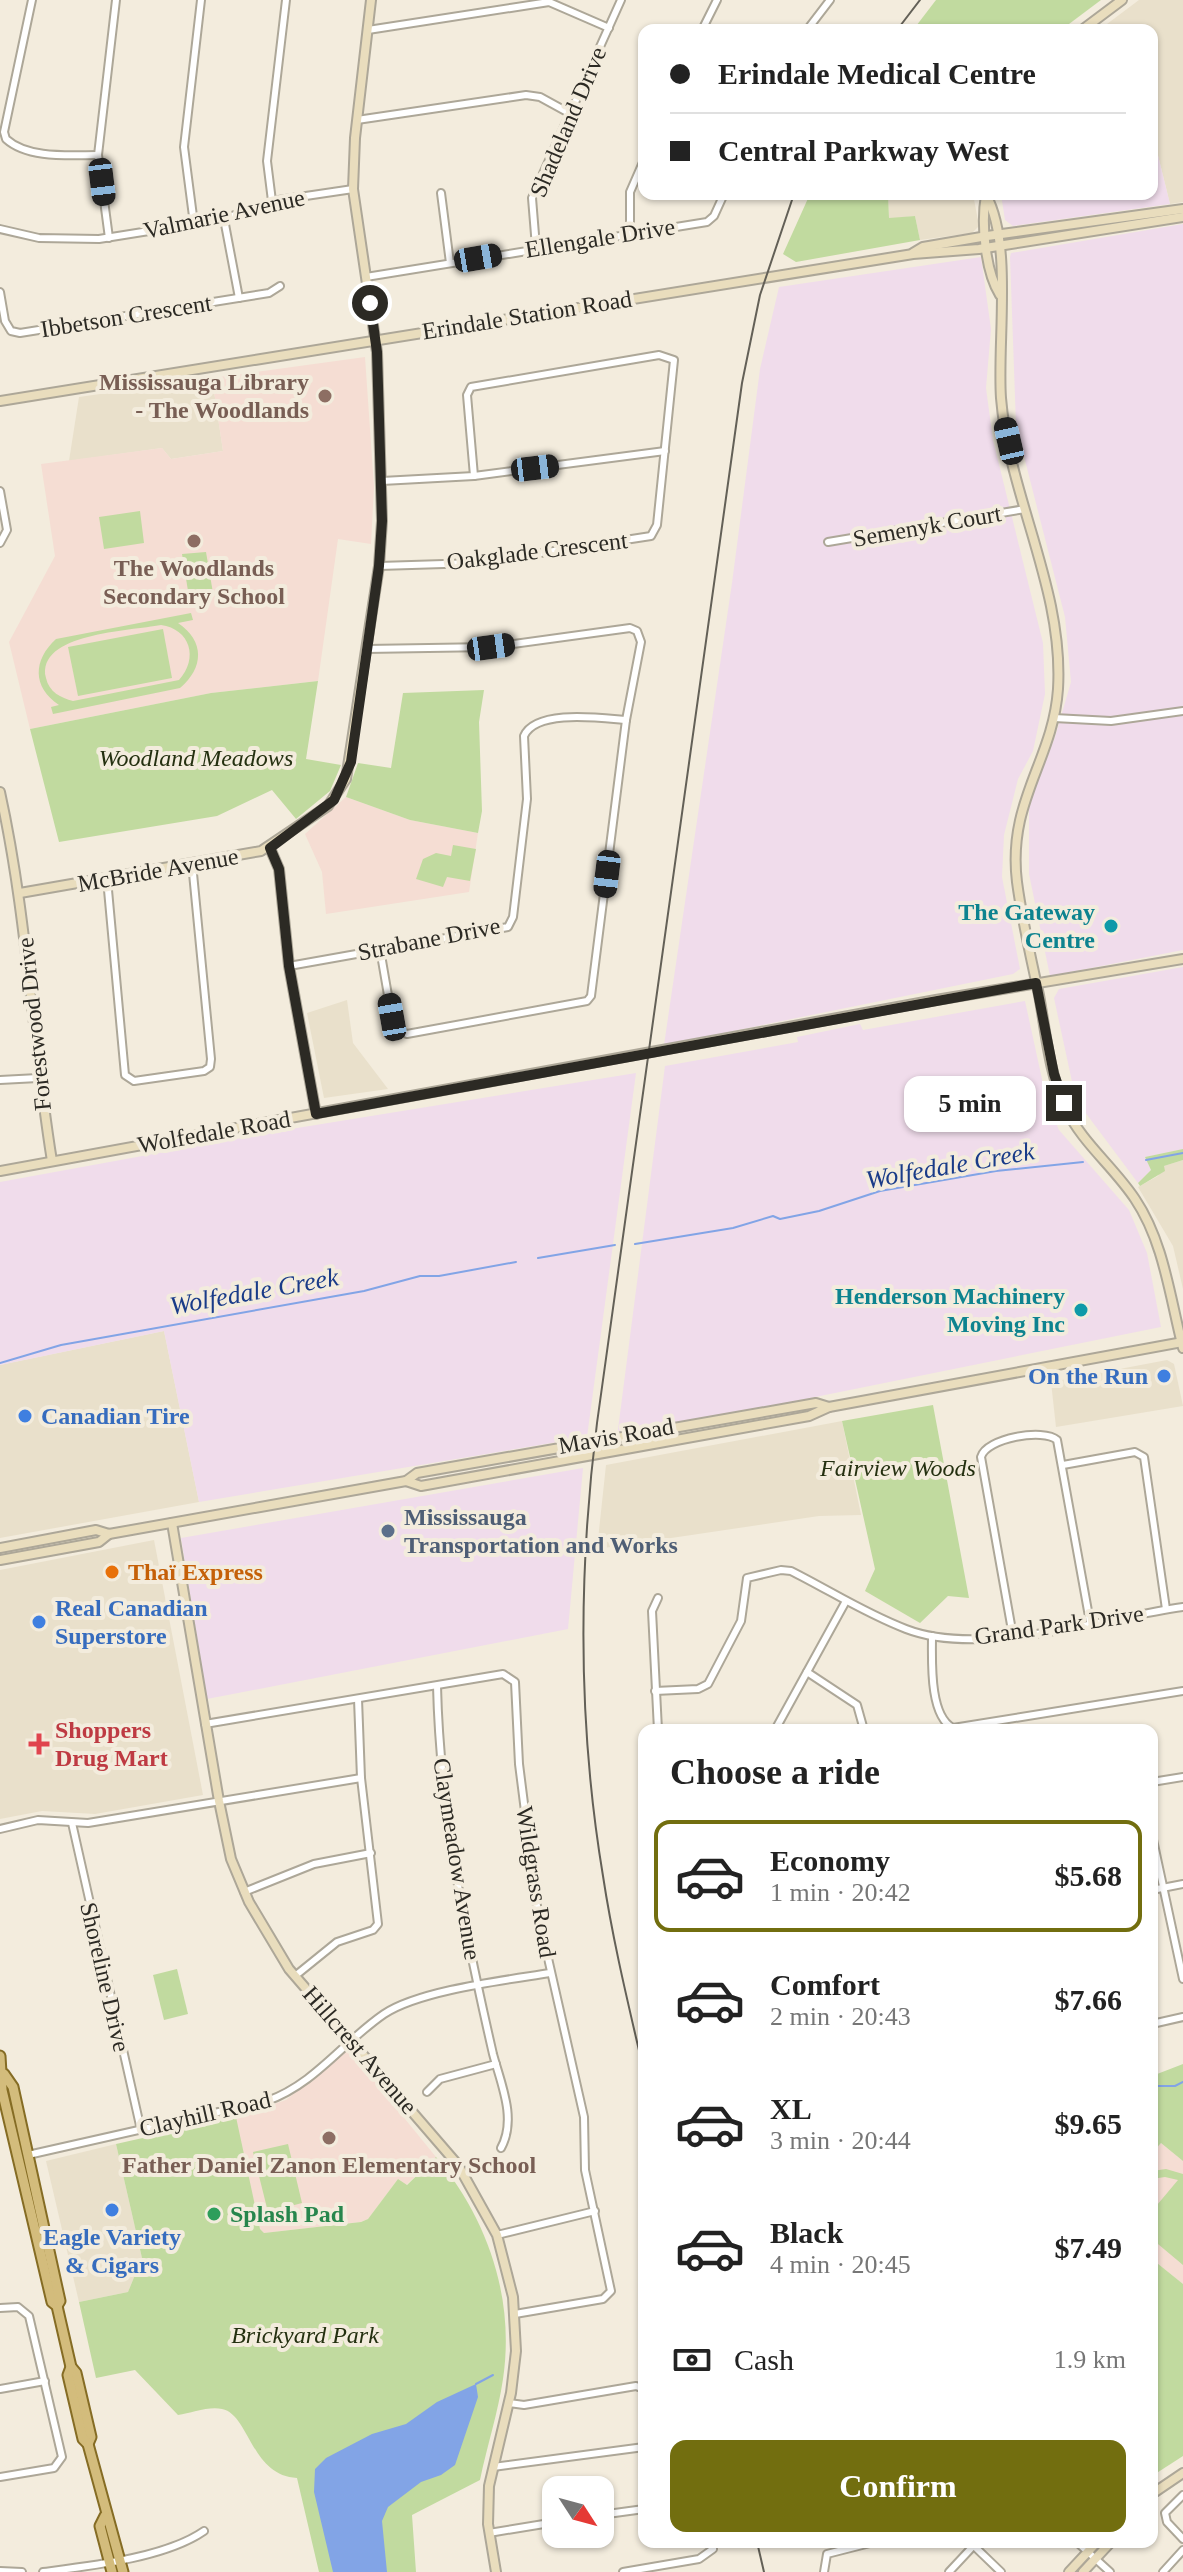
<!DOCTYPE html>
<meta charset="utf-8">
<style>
body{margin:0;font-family:"Times New Roman",serif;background:#f6f6f6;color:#222;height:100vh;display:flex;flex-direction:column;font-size:30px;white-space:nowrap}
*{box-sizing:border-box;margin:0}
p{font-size:26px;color:#767676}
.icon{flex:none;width:44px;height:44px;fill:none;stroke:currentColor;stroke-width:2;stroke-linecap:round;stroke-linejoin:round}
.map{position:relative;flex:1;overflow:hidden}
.details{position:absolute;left:638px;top:1724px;width:520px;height:824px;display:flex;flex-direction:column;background:#fff;border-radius:16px;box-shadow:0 2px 6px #0004}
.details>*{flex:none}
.hud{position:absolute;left:638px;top:24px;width:520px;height:176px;border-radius:16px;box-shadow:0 2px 6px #0004;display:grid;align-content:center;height:176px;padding:0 32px;background:#fff}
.needle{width:52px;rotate:126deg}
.fabs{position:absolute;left:542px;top:2476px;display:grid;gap:16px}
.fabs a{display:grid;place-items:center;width:72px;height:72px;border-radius:16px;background:#fff;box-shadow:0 2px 6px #0004;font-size:40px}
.end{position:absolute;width:36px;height:36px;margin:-18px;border:10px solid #2c2a24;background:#fff;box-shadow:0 0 0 4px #fff}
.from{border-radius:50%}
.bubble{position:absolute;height:56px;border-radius:16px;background:#fff;box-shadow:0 2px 6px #0004;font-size:26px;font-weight:600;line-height:56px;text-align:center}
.car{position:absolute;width:24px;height:48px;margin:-24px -12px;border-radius:10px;box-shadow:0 0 6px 2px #0007;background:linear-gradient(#222 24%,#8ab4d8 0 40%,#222 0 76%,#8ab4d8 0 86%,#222 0)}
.hud b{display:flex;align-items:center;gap:28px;height:76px;font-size:30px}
.hud b+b{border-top:2px solid #e0e0e0}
.hud i{width:20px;height:20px;background:#222}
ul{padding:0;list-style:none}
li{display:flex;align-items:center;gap:24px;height:112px;margin:0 16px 12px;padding:0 16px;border:4px solid transparent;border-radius:16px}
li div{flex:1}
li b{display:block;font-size:30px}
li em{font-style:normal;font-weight:600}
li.selected{border-color:#726e0f}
li>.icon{width:72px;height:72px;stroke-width:1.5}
h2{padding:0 32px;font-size:36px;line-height:96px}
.pay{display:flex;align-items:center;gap:20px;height:88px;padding:0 32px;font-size:30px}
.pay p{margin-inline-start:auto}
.cta{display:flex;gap:16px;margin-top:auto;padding:16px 32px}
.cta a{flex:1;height:92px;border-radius:16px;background:#726e0f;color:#fff;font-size:32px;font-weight:600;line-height:92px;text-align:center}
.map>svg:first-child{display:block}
.built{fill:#e9e0cb}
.industrial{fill:#f0dceb}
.education{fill:#f5ddd3}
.green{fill:#c1da9f;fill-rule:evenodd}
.water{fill:#82a4e6}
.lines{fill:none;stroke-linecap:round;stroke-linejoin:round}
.stream{stroke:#82a4e6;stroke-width:2}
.street-casing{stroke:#ada798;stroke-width:10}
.secondary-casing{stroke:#ada798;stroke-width:12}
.primary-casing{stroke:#856c24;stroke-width:13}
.street{stroke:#fff;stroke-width:6}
.secondary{stroke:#e9ddbd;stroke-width:8}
.primary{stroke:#d3bc7c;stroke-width:9}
.rail{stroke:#636057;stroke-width:2}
.route{stroke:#2c2a24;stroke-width:10}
.education-dot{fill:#8d6e63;stroke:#f3ecdd;stroke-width:3}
.culture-dot{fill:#0f9aa8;stroke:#f3ecdd;stroke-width:3}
.shop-dot{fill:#3f7fe0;stroke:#f3ecdd;stroke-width:3}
.service-dot{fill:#5c6f8a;stroke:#f3ecdd;stroke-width:3}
.food-dot{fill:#e8710a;stroke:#f3ecdd;stroke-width:3}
.health-dot{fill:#e0444e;stroke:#f3ecdd;stroke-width:3}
.leisure-dot{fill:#2e9e5b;stroke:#f3ecdd;stroke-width:3}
.labels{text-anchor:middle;stroke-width:8;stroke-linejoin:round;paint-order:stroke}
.street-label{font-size:24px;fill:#2c2a24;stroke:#f3ecdd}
.education-label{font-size:24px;font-weight:bold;fill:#785e54;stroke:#f3ecdd}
.park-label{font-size:24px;font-style:italic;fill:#243010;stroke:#f3ecdd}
.culture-label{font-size:24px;font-weight:bold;fill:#0d838f;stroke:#f3ecdd;text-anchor:end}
.shop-label{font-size:24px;font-weight:bold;fill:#366cbe;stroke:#f3ecdd;text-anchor:start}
.service-label{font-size:24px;font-weight:bold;fill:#4e5e75;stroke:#f3ecdd;text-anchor:start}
.food-label{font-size:24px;font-weight:bold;fill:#c56008;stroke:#f3ecdd;text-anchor:start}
.health-label{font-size:24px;font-weight:bold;fill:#be3a42;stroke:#f3ecdd;text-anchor:start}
.leisure-label{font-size:24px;font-weight:bold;fill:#27864d;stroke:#f3ecdd;text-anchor:start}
.water-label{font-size:26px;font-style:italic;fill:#193b88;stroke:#f3ecdd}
</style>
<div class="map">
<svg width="1183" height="2572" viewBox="0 0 1183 2572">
<rect width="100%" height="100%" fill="#f3ecdd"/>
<g class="built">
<path d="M1139 0H1183V202L1170 204 1152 131V30H1099Z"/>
<path d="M888 194H973L979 226 972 233 920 240 915 216 889 219Z"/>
<path d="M212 378 223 451 171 459 162 448 69 461 79 397Z"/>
<path d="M347 1000 353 1043 388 1089 324 1098 307 1013Z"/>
<path d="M1183 1160V1289L1173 1246 1138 1187 1158 1176 1164 1166Z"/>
<path d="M164 1331 199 1502 0 1538V1365Z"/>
<path d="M1167 1360 1174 1364 1183 1406 1056 1427 1051 1382Z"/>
<path d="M842 1421 861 1515 819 1516 597 1549 606 1465Z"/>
<path d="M154 1540 203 1795 95 1814 42 1811 0 1819V1570Z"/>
<path d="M116 2144 142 2258 128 2292 79 2302 46 2161Z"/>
</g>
<g class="industrial">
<path d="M1152 131 1170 204 1013 226 1005 220 1001 194H1152Z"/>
<path d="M1183 224V950L1050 976 1029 874V804L1055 737 1071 682 1065 617 1016 425 1010 257 1011 253Z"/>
<path d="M981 257 991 329 986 388 993 440 1043 643 1045 694 1033 751 1018 779 1004 835 1002 877 1020 969 1013 974 664 1045 732 583 760 369 779 287Z"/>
<path d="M1183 967V1149L1145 1157 1151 1170 1138 1183 1076 1100 1054 998 1059 989Z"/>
<path d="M1025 1001 1047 1102 1059 1130 1129 1210 1147 1253 1161 1327 617 1437 665 1066 798 1042 797 1037 860 1024 863 1030Z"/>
<path d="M636 1073 587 1437 199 1502 164 1331 0 1365V1182L291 1129Z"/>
<path d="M583 1468 568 1629 207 1699 181 1538Z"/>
</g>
<g class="education">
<path d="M365 357 374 487 371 544 338 539 318 681 211 693 30 729 9 642 55 556 41 464 162 448 171 459 223 451 212 378Z"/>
<path d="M346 797 410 820 478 833 469 892 326 914 322 872 305 834Z"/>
<path d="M348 2049 436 2157 406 2185 398 2179 368 2219 361 2222 264 2233 260 2229 232 2118 286 2100Z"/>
<path d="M1161 2143 1183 2161V2284L1152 2259V2153Z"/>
</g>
<g class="green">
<path d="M936 0H1101L1061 30H913Z"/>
<path d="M810 194H888L889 218 915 216 920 240 796 262 783 254Z"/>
<path d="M140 511 144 543 104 549 99 517Z"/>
<path d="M206 552 213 593 189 597 182 554Z"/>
<path d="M191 613 193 620 178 623C205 641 204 668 180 688L53 714 51 707 59 705C32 687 33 660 56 639ZM161 625C190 629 199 658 179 680L73 701C61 698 49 692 46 678 36 633 130 631 161 625Z"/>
<path d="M163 629 172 678 78 696 68 647Z"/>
<path d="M318 681 306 759 341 765 330 791 296 819 272 790 217 816 59 842 30 729 211 693Z"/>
<path d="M484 690 479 722 482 811 478 833 410 820 346 797 358 763 391 768 403 693Z"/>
<path d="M453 845 476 849 470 881 447 877 443 887 416 879 423 859 436 853 451 856Z"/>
<path d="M1183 1149V1160L1164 1166 1165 1171 1140 1186 1138 1183 1151 1170 1145 1157Z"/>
<path d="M933 1405 969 1598 948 1596 920 1623 865 1591 875 1569 842 1421Z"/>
<path d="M177 1969 188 2014 164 2020 153 1975Z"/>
<path d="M1183 2064V2161L1161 2143 1152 2153V2076Z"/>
<path d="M236 2117 260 2229 264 2233 361 2222 368 2219 398 2179 407 2185 436 2157C488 2219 515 2299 503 2379 498 2413 487 2446 480 2480L412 2515 416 2572H319L297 2478C251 2476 249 2414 222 2409 209 2406 191 2413 178 2415L135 2370 96 2378 79 2302 128 2292 142 2258 116 2144Z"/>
<path d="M288 2144 302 2203 268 2212 253 2152Z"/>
<path d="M1166 2169 1183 2174V2265L1152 2239V2211L1178 2180 1165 2177 1152 2179V2171Z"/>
<path d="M1152 2259 1183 2284V2456L1152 2476Z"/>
</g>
<path class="water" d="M476 2384 478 2397 455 2465 441 2475 421 2482 388 2507 382 2521 387 2572H333L314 2492 315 2469 326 2458 372 2434 406 2424 437 2402Z"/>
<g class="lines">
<g class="stream">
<path d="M1146 1160 1183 1153"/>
<path d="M635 1244 733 1228 773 1216 780 1219 819 1211 880 1191 996 1171 1083 1162"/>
<path d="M538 1258 615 1245"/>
<path d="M0 1363 61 1345 364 1291 420 1276H439L516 1262"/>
<path d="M1152 2086H1175L1183 2082"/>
<path d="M476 2384 493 2375"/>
</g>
<defs>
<g id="street">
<path d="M32 0 4 132 6 139C28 159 70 155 98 155"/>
<path d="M368 30 549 2 609 28"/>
<path d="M702 30 717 0"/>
<path d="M807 30 830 0"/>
<path d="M357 120 526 95 540 97 571 114"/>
<path d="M441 193 450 263"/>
<path d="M272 201 267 161 286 0"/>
<path d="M224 219 239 298"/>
<path d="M194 224 184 147 201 0"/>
<path d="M0 229 39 238 99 239 224 219 272 201 353 189"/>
<path d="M630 234V192L644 160"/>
<path d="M109 238 98 155 116 0"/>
<path d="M536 247 532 198 621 0"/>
<path d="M366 277 707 222 714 216 724 194"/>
<path d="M0 292 5 321 11 331 20 333 269 293 280 286"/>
<path d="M382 481 474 476 665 451"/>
<path d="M0 491 7 530 0 543"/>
<path d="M828 542 1025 509"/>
<path d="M379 566 476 563 651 536 657 525 674 360 659 355 471 387 467 395 474 476"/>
<path d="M366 649 491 647 630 628 637 631 641 642 626 720 591 996 587 1001 407 1034 396 1030 393 1024 380 949"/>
<path d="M1054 718 1111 721 1183 711"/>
<path d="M107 879 125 1075 134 1081 204 1071 210 1067 211 1059 192 863"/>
<path d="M289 966 508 927 513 917 527 799 524 736C536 709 600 718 626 720"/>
<path d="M0 1080 38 1078"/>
<path d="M1063 1465 1135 1452 1144 1457 1166 1609"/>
<path d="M658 1598 652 1611 658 1730"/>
<path d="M932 1636C932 1660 929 1716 953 1728L1183 1691"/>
<path d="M1013 1636 981 1457C986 1438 1044 1428 1057 1440L1090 1622"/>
<path d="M807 1672 857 1705 864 1730"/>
<path d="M437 1686C440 1811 465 1932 493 2054 501 2084 517 2119 501 2148"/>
<path d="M655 1691 698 1689 708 1684 741 1621 747 1578 781 1570 791 1571C829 1590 866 1614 906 1629 981 1658 1104 1618 1183 1607"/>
<path d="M205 1724 503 1674 515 1682 519 1764 538 1914 584 2117 585 2170 611 2291 603 2299 515 2314"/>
<path d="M775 1730 846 1601"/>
<path d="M1152 1782 1183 1777"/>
<path d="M72 1823 141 2130"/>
<path d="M0 1829 38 1820 88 1823 361 1778"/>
<path d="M1152 1835 1183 1979"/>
<path d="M1152 1890 1183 1884"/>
<path d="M244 1892 314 1864 371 1853"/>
<path d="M295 1976 337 1942 373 1930 378 1924 361 1778 358 1699"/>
<path d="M1152 2024 1183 2017"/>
<path d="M427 2092 440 2079 496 2064"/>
<path d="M28 2155 267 2101C315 2084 343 2042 384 2014 420 1990 507 1980 550 1973"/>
<path d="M497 2235 595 2211"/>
<path d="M0 2308 18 2307 29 2316 62 2457 54 2468 0 2477"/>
<path d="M0 2389 45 2381"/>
<path d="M509 2403 524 2405 636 2386 644 2389"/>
<path d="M493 2467 644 2447"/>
<path d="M1183 2495 1165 2513 1167 2522 1183 2539"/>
<path d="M600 2515 644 2509"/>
<path d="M489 2533 556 2522"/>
<path d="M1077 2542 1110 2572"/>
<path d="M974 2546 1001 2572"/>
<path d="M0 2571 22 2572"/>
<path d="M43 2572C90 2566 165 2558 204 2531"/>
<path d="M623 2572 699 2559 713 2549"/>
<path d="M824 2572 827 2554 874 2542"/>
<path d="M949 2572 977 2542"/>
<path d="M1163 2572 1183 2550"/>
</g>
<g id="secondary">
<path d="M1082 30 1122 0"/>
<path d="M986 195C1013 244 997 342 1001 398 1009 497 1064 589 1058 689 1053 761 1007 801 1017 882 1022 920 1031 958 1039 995 1046 1033 1049 1073 1065 1107 1082 1143 1113 1166 1135 1199 1164 1242 1170 1298 1183 1348"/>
<path d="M986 195C981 223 985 271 1000 295"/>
<path d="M913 253 923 247 987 236 1183 209"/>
<path d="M0 401 913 254 979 249 1183 217"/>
<path d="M0 792C27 914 32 1038 52 1161"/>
<path d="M270 848 279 869 289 966 316 1114"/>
<path d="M20 893 261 851 328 806 346 779 379 566 382 521 377 352 353 189 355 138 371 0"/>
<path d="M0 1171 936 1000 1183 959"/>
<path d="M406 1481 421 1486 809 1416 829 1407 1183 1342"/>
<path d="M172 1523 219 1801 231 1859 249 1902 289 1969 458 2165 497 2235 513 2297 516 2351 511 2393 489 2486 488 2524 496 2572"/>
<path d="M0 1548 96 1530 109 1534 406 1481 417 1473 816 1403 829 1407"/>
<path d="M0 1560 99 1542 109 1534"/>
<path d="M1152 2494 1183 2473"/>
<path d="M1069 2572 1097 2542"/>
<path d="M1083 2572 1111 2542"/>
</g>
<g id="primary">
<path d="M0 2056 2 2090 52 2302 57 2306 71 2367 76 2373 91 2437 88 2444"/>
<path d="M4 2074 13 2087 60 2301 57 2306"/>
<path d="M71 2367 68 2375 83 2439 88 2444 123 2572"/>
<path d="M105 2516 100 2526 112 2572"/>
</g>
</defs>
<use href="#street" class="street-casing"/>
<use href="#secondary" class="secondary-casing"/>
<use href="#primary" class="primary-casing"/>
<use href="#street" class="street"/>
<use href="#secondary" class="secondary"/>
<use href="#primary" class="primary"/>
<g class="rail">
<path d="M897 30 920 0"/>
<path d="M644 2072C629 2007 613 1942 603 1876 578 1726 578 1574 597 1423L742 383 760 295 794 194"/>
<path d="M757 2542 764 2572"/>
</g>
</g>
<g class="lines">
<path class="route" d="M370 303 377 352 382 521 379 566 351 762 334 800 270 848 279 869 289 966 316 1114 1036 983 1054 1074 1064 1103"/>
</g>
<g class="education-dot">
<circle cx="325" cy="396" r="8"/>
<circle cx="194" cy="541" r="8"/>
<circle cx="329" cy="2138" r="8"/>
</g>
<g class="culture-dot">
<circle cx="1111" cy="926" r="8"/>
<circle cx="1081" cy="1310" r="8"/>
</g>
<g class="shop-dot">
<circle cx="1164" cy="1376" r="8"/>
<circle cx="25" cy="1416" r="8"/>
<circle cx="39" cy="1622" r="8"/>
<circle cx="112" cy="2210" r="8"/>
</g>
<circle class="service-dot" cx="388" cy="1531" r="8"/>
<circle class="food-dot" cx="112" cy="1572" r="8"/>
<path class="health-dot" d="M35 1732h8v8h8v8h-8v8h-8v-8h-8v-8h8z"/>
<circle class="leisure-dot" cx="214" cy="2214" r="8"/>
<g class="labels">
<g class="street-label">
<text transform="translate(568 122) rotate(-67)" y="8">Shadeland Drive</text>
<text transform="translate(224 214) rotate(-12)" y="8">Valmarie Avenue</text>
<text transform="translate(600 238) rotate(-9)" y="8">Ellengale Drive</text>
<text transform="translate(527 315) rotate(-9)" y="8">Erindale Station Road</text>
<text transform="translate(126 316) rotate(-9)" y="8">Ibbetson Crescent</text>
<text transform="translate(927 526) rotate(-10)" y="8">Semenyk Court</text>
<text transform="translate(537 551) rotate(-7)" y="8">Oakglade Crescent</text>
<text transform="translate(158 870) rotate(-10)" y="8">McBride Avenue</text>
<text transform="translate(429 939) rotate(-11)" y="8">Strabane Drive</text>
<text transform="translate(34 1024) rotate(-96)" y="8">Forestwood Drive</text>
<text transform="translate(214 1132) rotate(-10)" y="8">Wolfedale Road</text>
<text transform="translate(616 1436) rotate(-10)" y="8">Mavis Road</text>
<text transform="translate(1059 1625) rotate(-8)" y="8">Grand Park Drive</text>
<text transform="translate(457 1859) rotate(81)" y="8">Claymeadow Avenue</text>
<text transform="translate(536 1882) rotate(81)" y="8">Wildgrass Road</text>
<text transform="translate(105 1977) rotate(77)" y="8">Shoreline Drive</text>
<text transform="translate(360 2050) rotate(49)" y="8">Hillcrest Avenue</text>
<text transform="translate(205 2114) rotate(-13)" y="8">Clayhill Road</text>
</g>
<g class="education-label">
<text x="309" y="390" text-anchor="end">Mississauga Library<tspan x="309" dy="28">- The Woodlands</tspan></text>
<text x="194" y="576">The Woodlands<tspan x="194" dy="28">Secondary School</tspan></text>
<text x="329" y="2173">Father Daniel Zanon Elementary School</text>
</g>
<g class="park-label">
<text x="196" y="766">Woodland Meadows</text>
<text x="898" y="1476">Fairview Woods</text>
<text x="305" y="2343">Brickyard Park</text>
</g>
<g class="culture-label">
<text x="1095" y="920">The Gateway<tspan x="1095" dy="28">Centre</tspan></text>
<text x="1065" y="1304">Henderson Machinery<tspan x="1065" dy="28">Moving Inc</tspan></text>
</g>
<g class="shop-label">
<text x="1148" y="1384" text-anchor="end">On the Run</text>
<text x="41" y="1424">Canadian Tire</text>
<text x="55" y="1616">Real Canadian<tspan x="55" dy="28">Superstore</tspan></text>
<text x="112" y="2245" text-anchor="middle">Eagle Variety<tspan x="112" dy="28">&amp; Cigars</tspan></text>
</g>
<g class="service-label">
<text x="404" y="1525">Mississauga<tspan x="404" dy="28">Transportation and Works</tspan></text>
</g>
<g class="food-label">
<text x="128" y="1580">Thaï Express</text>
</g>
<g class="health-label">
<text x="55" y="1738">Shoppers<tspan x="55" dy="28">Drug Mart</tspan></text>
</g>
<g class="leisure-label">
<text x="230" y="2222">Splash Pad</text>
</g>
<g class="water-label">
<text transform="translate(950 1165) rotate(-10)" y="9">Wolfedale Creek</text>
<text transform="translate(254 1291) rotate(-10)" y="9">Wolfedale Creek</text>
</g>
</g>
</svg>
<div class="fabs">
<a><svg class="needle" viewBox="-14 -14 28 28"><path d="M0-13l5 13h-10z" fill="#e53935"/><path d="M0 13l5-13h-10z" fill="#767676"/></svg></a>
</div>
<i class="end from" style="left:370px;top:303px"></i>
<i class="end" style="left:1064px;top:1103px"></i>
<div class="bubble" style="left:904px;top:1076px;width:132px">5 min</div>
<i class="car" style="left:102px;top:182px;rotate:173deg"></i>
<i class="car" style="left:478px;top:258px;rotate:80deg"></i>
<i class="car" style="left:1009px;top:441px;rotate:347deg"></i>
<i class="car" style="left:535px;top:468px;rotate:83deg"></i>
<i class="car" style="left:491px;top:647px;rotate:82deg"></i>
<i class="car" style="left:607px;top:874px;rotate:187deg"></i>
<i class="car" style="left:392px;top:1017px;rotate:350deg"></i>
<div class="hud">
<b><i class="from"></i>Erindale Medical Centre</b>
<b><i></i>Central Parkway West</b>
</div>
<section class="details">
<h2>Choose a ride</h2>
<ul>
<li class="selected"><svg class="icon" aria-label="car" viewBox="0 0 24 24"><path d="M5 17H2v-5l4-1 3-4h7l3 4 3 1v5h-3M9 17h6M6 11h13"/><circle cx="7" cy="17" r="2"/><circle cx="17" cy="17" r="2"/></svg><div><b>Economy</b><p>1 min · 20:42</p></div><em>$5.68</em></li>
<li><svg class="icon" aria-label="car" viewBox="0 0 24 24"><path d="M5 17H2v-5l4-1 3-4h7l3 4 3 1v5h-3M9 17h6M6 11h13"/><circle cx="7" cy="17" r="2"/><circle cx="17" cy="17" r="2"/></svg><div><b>Comfort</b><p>2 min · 20:43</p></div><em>$7.66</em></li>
<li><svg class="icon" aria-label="car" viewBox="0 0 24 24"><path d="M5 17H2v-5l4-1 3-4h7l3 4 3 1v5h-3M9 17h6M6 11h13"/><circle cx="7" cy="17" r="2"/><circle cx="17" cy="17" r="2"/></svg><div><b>XL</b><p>3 min · 20:44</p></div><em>$9.65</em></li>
<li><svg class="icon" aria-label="car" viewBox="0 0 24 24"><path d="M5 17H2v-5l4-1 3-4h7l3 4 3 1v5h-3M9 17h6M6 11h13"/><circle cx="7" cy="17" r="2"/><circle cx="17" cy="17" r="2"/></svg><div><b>Black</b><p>4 min · 20:45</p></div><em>$7.49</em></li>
</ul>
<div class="pay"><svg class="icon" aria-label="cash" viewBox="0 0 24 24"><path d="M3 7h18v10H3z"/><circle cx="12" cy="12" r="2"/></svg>Cash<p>1.9 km</p></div>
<div class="cta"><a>Confirm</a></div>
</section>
</div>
